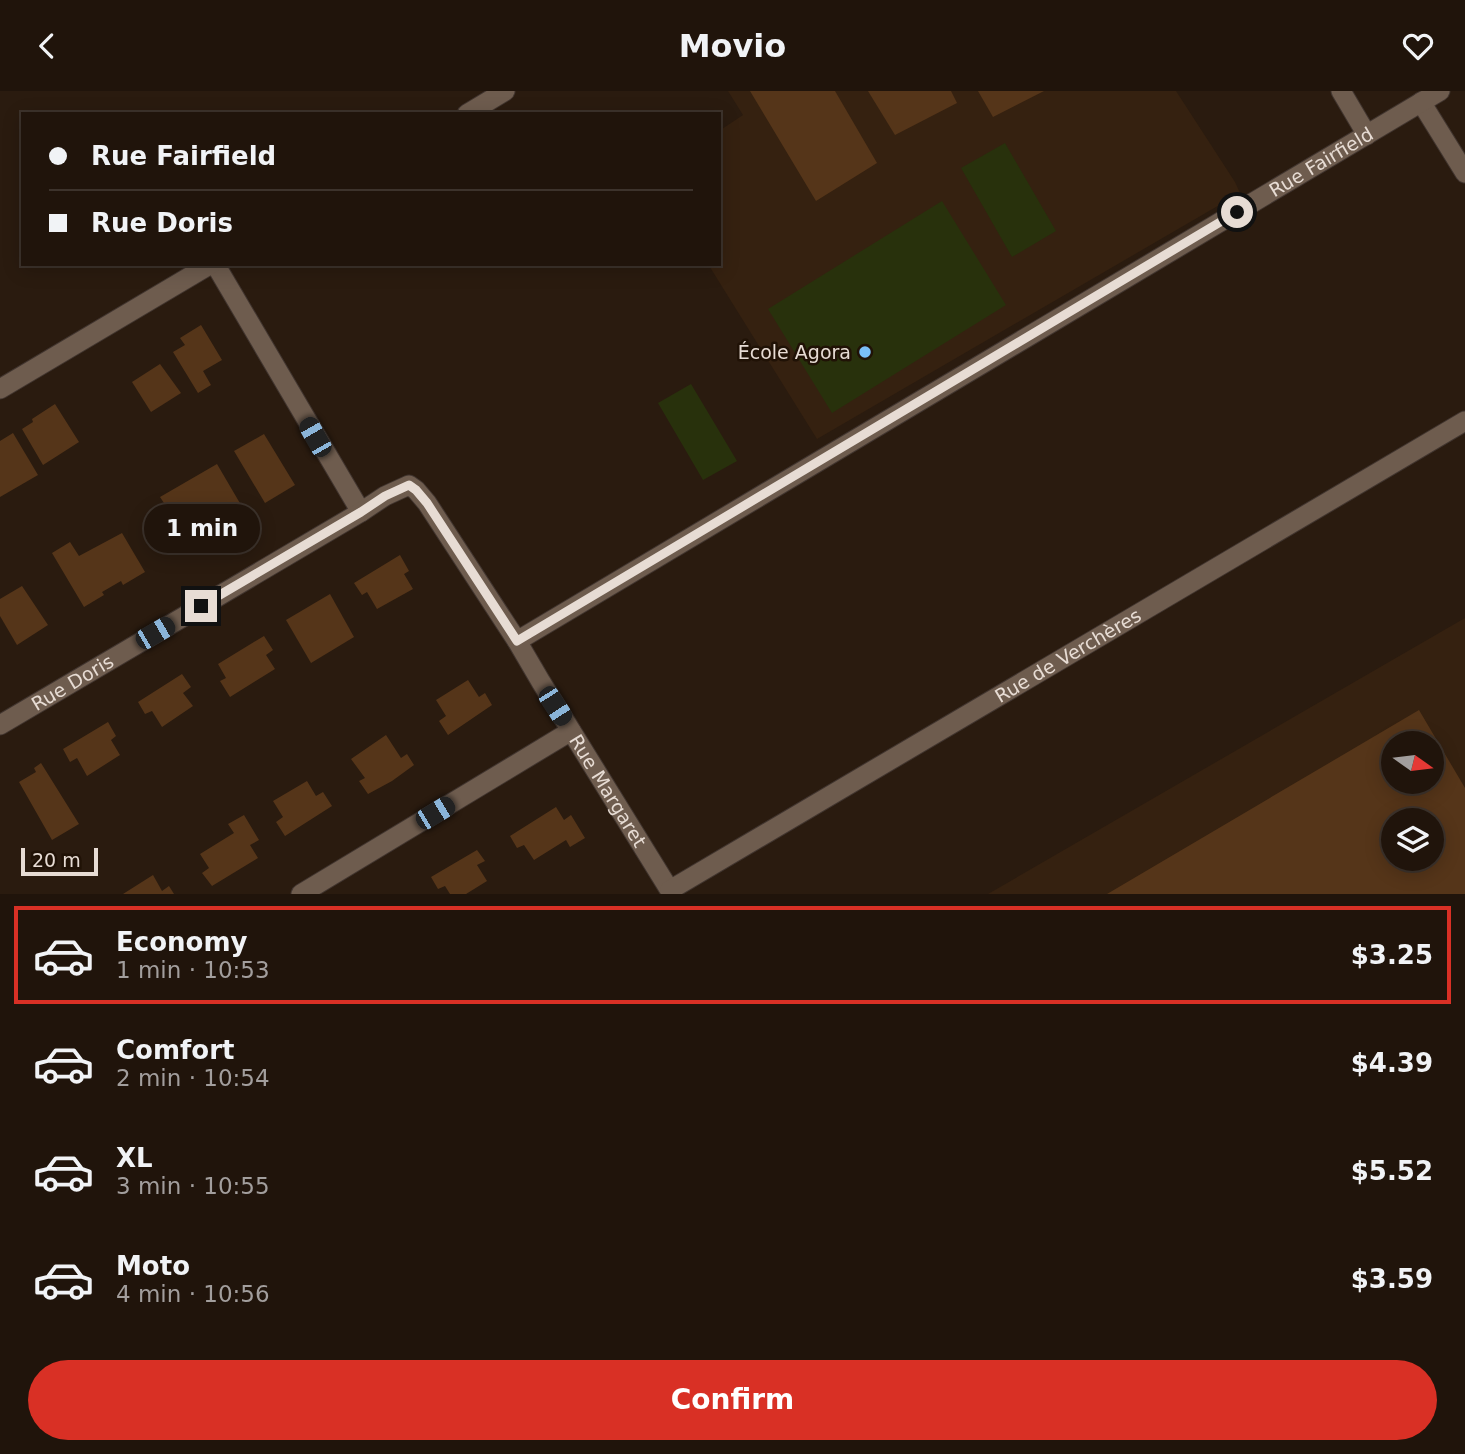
<!DOCTYPE html>
<meta charset="utf-8">
<style>
body{margin:0;font-family:"DejaVu Sans",sans-serif;background:#2d2119;color:#f1f3f6;height:100vh;display:flex;flex-direction:column;font-size:26px;white-space:nowrap}
*{box-sizing:border-box;margin:0}
p{font-size:23px;color:#a29e9d}
.icon{flex:none;width:38px;height:38px;fill:none;stroke:currentColor;stroke-width:2;stroke-linecap:round;stroke-linejoin:round}
.map{position:relative;height:803px;overflow:hidden}
.side{display:flex;flex-direction:column;background:#20140b;flex:1}
.side>*{flex:none}
.hud{position:absolute;left:21px;top:21px;width:700px;height:154px;border-radius:0px;box-shadow:0 4px 18px #0003,0 0 0 2px #3d332c;display:grid;align-content:center;height:154px;padding:0 28px;background:#20140b}
.needle{width:46px;rotate:104deg}
.buttons{position:absolute;left:1381px;top:640px;display:grid;gap:14px}
.buttons a{display:grid;place-items:center;width:63px;height:63px;border-radius:50%;background:#20140b;box-shadow:0 4px 18px #0003,0 0 0 2px #3d332c;font-size:35px}
.scale{position:absolute;left:21px;bottom:18px;width:77px;box-sizing:border-box;padding-left:7px;border:4px solid #e7dcd4;border-top:0;font-size:19px;line-height:24px;white-space:nowrap;color:#e7dcd4;-webkit-text-stroke:5px #201206;paint-order:stroke}
.end{position:absolute;width:32px;height:32px;margin:-16px;border:9px solid #e7dcd4;background:#111;box-shadow:0 0 0 4px #111}
.from{border-radius:50%}
.bubble{position:absolute;height:49px;border-radius:24px;background:#20140b;box-shadow:0 4px 18px #0003,0 0 0 2px #3d332c;font-size:23px;font-weight:600;line-height:49px;text-align:center}
.car{position:absolute;width:21px;height:42px;margin:-21px -10px;border-radius:9px;box-shadow:0 0 5px 2px #0007;background:linear-gradient(#222 24%,#8ab4d8 0 40%,#222 0 76%,#8ab4d8 0 86%,#222 0)}
.hud b{display:flex;align-items:center;gap:24px;height:66px;font-size:26px}
.hud b+b{border-top:2px solid #3d332c}
.hud i{width:18px;height:18px;background:#f1f3f6}
ul{padding:12px 0 0;list-style:none}
li{display:flex;align-items:center;gap:21px;height:98px;margin:0 14px 10px;padding:0 14px;border:4px solid transparent;border-radius:0px}
li div{flex:1}
li b{display:block;font-size:26px}
li em{font-style:normal;font-weight:600}
li.active{border-color:#d93025}
li>.icon{width:63px;height:63px;stroke-width:1.5}
.primary-button{display:flex;gap:14px;margin-top:auto;padding:14px 28px}
.primary-button a{flex:1;height:80px;border-radius:42px;background:#d93025;color:#fff;font-size:28px;font-weight:600;line-height:80px;text-align:center}
header{display:flex;justify-content:space-between;align-items:center;height:91px;padding:0 28px;background:#20140b;font-size:32px;font-weight:600}
.map>svg:first-child{display:block}
.built{fill:#352110;fill-rule:evenodd}
.green{fill:#28310c}
.building{fill:#553519;fill-rule:evenodd}
.lines{fill:none;stroke-linecap:round;stroke-linejoin:round}
.minor-casing{stroke:#41352f;stroke-width:21}
.minor{stroke:#6e5c4e;stroke-width:19}
.route{stroke:#e7dcd4;stroke-width:9}
.poi-dot{fill:#7abff8;stroke:#201206;stroke-width:2.5}
.labels{text-anchor:middle;stroke-width:5;stroke-linejoin:round;paint-order:stroke}
.street-label{font-size:19px;fill:#e7dcd4;stroke:#201206}
.poi-label{font-size:19px;fill:#e7dcd4;stroke:#201206;text-anchor:end}
</style>
<header><svg class="icon" aria-label="back" viewBox="0 0 24 24"><path d="M15 5l-7 7 7 7"/></svg>Movio<svg class="icon" aria-label="heart" viewBox="0 0 24 24"><path d="M12 20l-8-8c-3-5 5-10 8-4 3-6 11-1 8 4z"/></svg></header>
<div class="map">
<svg width="1465" height="803" viewBox="0 0 1465 803">
<rect width="100%" height="100%" fill="#2a1b0f"/>
<g class="built">
<path d="M728 0H1176L1235 91 1240 102 817 348 708 173H719V40L743 24Z"/>
<path d="M1465 527V803H988ZM1393 653H1432V691H1393ZM1393 730H1432V768H1393Z"/>
</g>
<g class="green">
<path d="M1005 52 1056 140 1012 166 961 77Z"/>
<path d="M942 110 1006 214 832 322 768 218Z"/>
<path d="M691 293 737 370 703 389 658 312Z"/>
</g>
<g class="building">
<path d="M750 0H835L877 72 816 110Z"/>
<path d="M868 0H951L957 12 895 44Z"/>
<path d="M978 0H1044L993 26Z"/>
<path d="M201 234 222 269 203 280 211 294 198 302 173 261 185 254 180 247Z"/>
<path d="M160 273 181 302 151 321 132 291Z"/>
<path d="M55 313 79 351 43 374 22 338 33 331 32 328Z"/>
<path d="M13 342 38 384 0 406V350Z"/>
<path d="M264 343 295 394 265 412 234 360Z"/>
<path d="M217 373 241 414 239 415 243 421 232 428 234 431 217 441 215 437 201 445 197 439 173 454 156 429 170 421 160 406Z"/>
<path d="M122 442 145 481 123 494 121 490 102 501 104 504 84 516 52 462 70 451 79 465Z"/>
<path d="M400 464 409 480 404 483 413 498 377 518 367 501 362 504 354 492Z"/>
<path d="M22 495 48 534 17 554 0 525V508Z"/>
<path d="M330 503 354 546 311 572 286 529Z"/>
<path d="M264 545 273 559 266 564 275 578 230 606 220 590 226 587 218 573Z"/>
<path d="M182 583 191 596 183 602 193 615 162 636 152 620 145 623 138 611Z"/>
<path d="M468 589 479 606 485 602 492 614 448 644 439 630 446 625 436 609Z"/>
<path d="M1419 619 1465 697V803H1107ZM1393 653H1432V691H1393ZM1393 730H1432V768H1393Z"/>
<path d="M108 631 116 645 111 649 120 664 87 685 77 667 70 671 63 658Z"/>
<path d="M386 644 401 667 407 663 414 674 392 690 368 703 359 690 365 687 351 668Z"/>
<path d="M41 672 79 733 52 749 19 691 36 681 34 677Z"/>
<path d="M307 690 316 705 323 701 332 715 285 745 276 731 283 726 273 710Z"/>
<path d="M556 716 564 729 571 724 585 747 570 756 566 749 534 769 524 754 517 757 510 745Z"/>
<path d="M244 724 259 749 250 754 258 767 212 795 202 782 209 777 200 763 234 742 228 733Z"/>
<path d="M477 759 485 770 477 774 487 790 466 803H450L445 795 438 798 431 786Z"/>
<path d="M153 784 162 800 169 795 174 803H123Z"/>
</g>
<g class="lines">
<defs>
<g id="minor">
<path d="M1341 0 1367 44"/>
<path d="M1421 11 1465 82"/>
<path d="M467 23 505 0"/>
<path d="M215 173 361 421"/>
<path d="M0 298 211 173"/>
<path id="s1" d="M517 550 1440 0"/>
<path id="s2" d="M0 634 361 421 385 405 409 394 416 399 427 412 517 550 541 591 672 803"/>
<path id="s3" d="M670 799 1465 330"/>
<path d="M301 803 571 640"/>
</g>
</defs>
<use href="#minor" class="minor-casing"/>
<use href="#minor" class="minor"/>
</g>
<g class="lines">
<path class="route" d="M201 515 361 421 385 405 409 394 416 399 427 412 517 550 1237 121"/>
</g>
<circle class="poi-dot" cx="865" cy="261" r="7"/>
<g class="labels">
<g class="street-label">
<text dy="7" stroke="none"><textPath href="#s1" startOffset="936">Rue Fairfield</textPath></text>
<text dy="7" stroke="none"><textPath href="#s3" startOffset="462">Rue de Verchères</textPath></text>
<text dy="7" stroke="none"><textPath href="#s2" startOffset="84">Rue Doris</textPath></text>
<text dy="7" stroke="none"><textPath href="#s2" startOffset="840">Rue Margaret</textPath></text>
</g>
<g class="poi-label">
<text x="851" y="268">École Agora</text>
</g>
</g>
</svg>
<div class="buttons">
<a><svg class="needle" viewBox="-14 -14 28 28"><path d="M0-13l5 13h-10z" fill="#e53935"/><path d="M0 13l5-13h-10z" fill="#a29e9d"/></svg></a>
<a><svg class="icon" aria-label="layers" viewBox="0 0 24 24"><path d="M12 4l9 5-9 5-9-5zM3 14l9 5 9-5"/></svg></a>
</div>
<div class="scale">20 m</div>
<i class="end from" style="left:1237px;top:121px"></i>
<i class="end" style="left:201px;top:515px"></i>
<div class="bubble" style="left:144px;top:413px;width:116px">1 min</div>
<i class="car" style="left:315px;top:346px;rotate:330deg"></i>
<i class="car" style="left:155px;top:542px;rotate:60deg"></i>
<i class="car" style="left:555px;top:615px;rotate:147deg"></i>
<i class="car" style="left:435px;top:722px;rotate:59deg"></i>
<div class="hud">
<b><i class="from"></i>Rue Fairfield</b>
<b><i></i>Rue Doris</b>
</div>
</div>
<section class="side">
<ul>
<li class="active"><svg class="icon" aria-label="car" viewBox="0 0 24 24"><path d="M5 17H2v-5l4-1 3-4h7l3 4 3 1v5h-3M9 17h6M6 11h13"/><circle cx="7" cy="17" r="2"/><circle cx="17" cy="17" r="2"/></svg><div><b>Economy</b><p>1 min · 10:53</p></div><em>$3.25</em></li>
<li><svg class="icon" aria-label="car" viewBox="0 0 24 24"><path d="M5 17H2v-5l4-1 3-4h7l3 4 3 1v5h-3M9 17h6M6 11h13"/><circle cx="7" cy="17" r="2"/><circle cx="17" cy="17" r="2"/></svg><div><b>Comfort</b><p>2 min · 10:54</p></div><em>$4.39</em></li>
<li><svg class="icon" aria-label="car" viewBox="0 0 24 24"><path d="M5 17H2v-5l4-1 3-4h7l3 4 3 1v5h-3M9 17h6M6 11h13"/><circle cx="7" cy="17" r="2"/><circle cx="17" cy="17" r="2"/></svg><div><b>XL</b><p>3 min · 10:55</p></div><em>$5.52</em></li>
<li><svg class="icon" aria-label="car" viewBox="0 0 24 24"><path d="M5 17H2v-5l4-1 3-4h7l3 4 3 1v5h-3M9 17h6M6 11h13"/><circle cx="7" cy="17" r="2"/><circle cx="17" cy="17" r="2"/></svg><div><b>Moto</b><p>4 min · 10:56</p></div><em>$3.59</em></li>
</ul>
<div class="primary-button"><a>Confirm</a></div>
</section>
